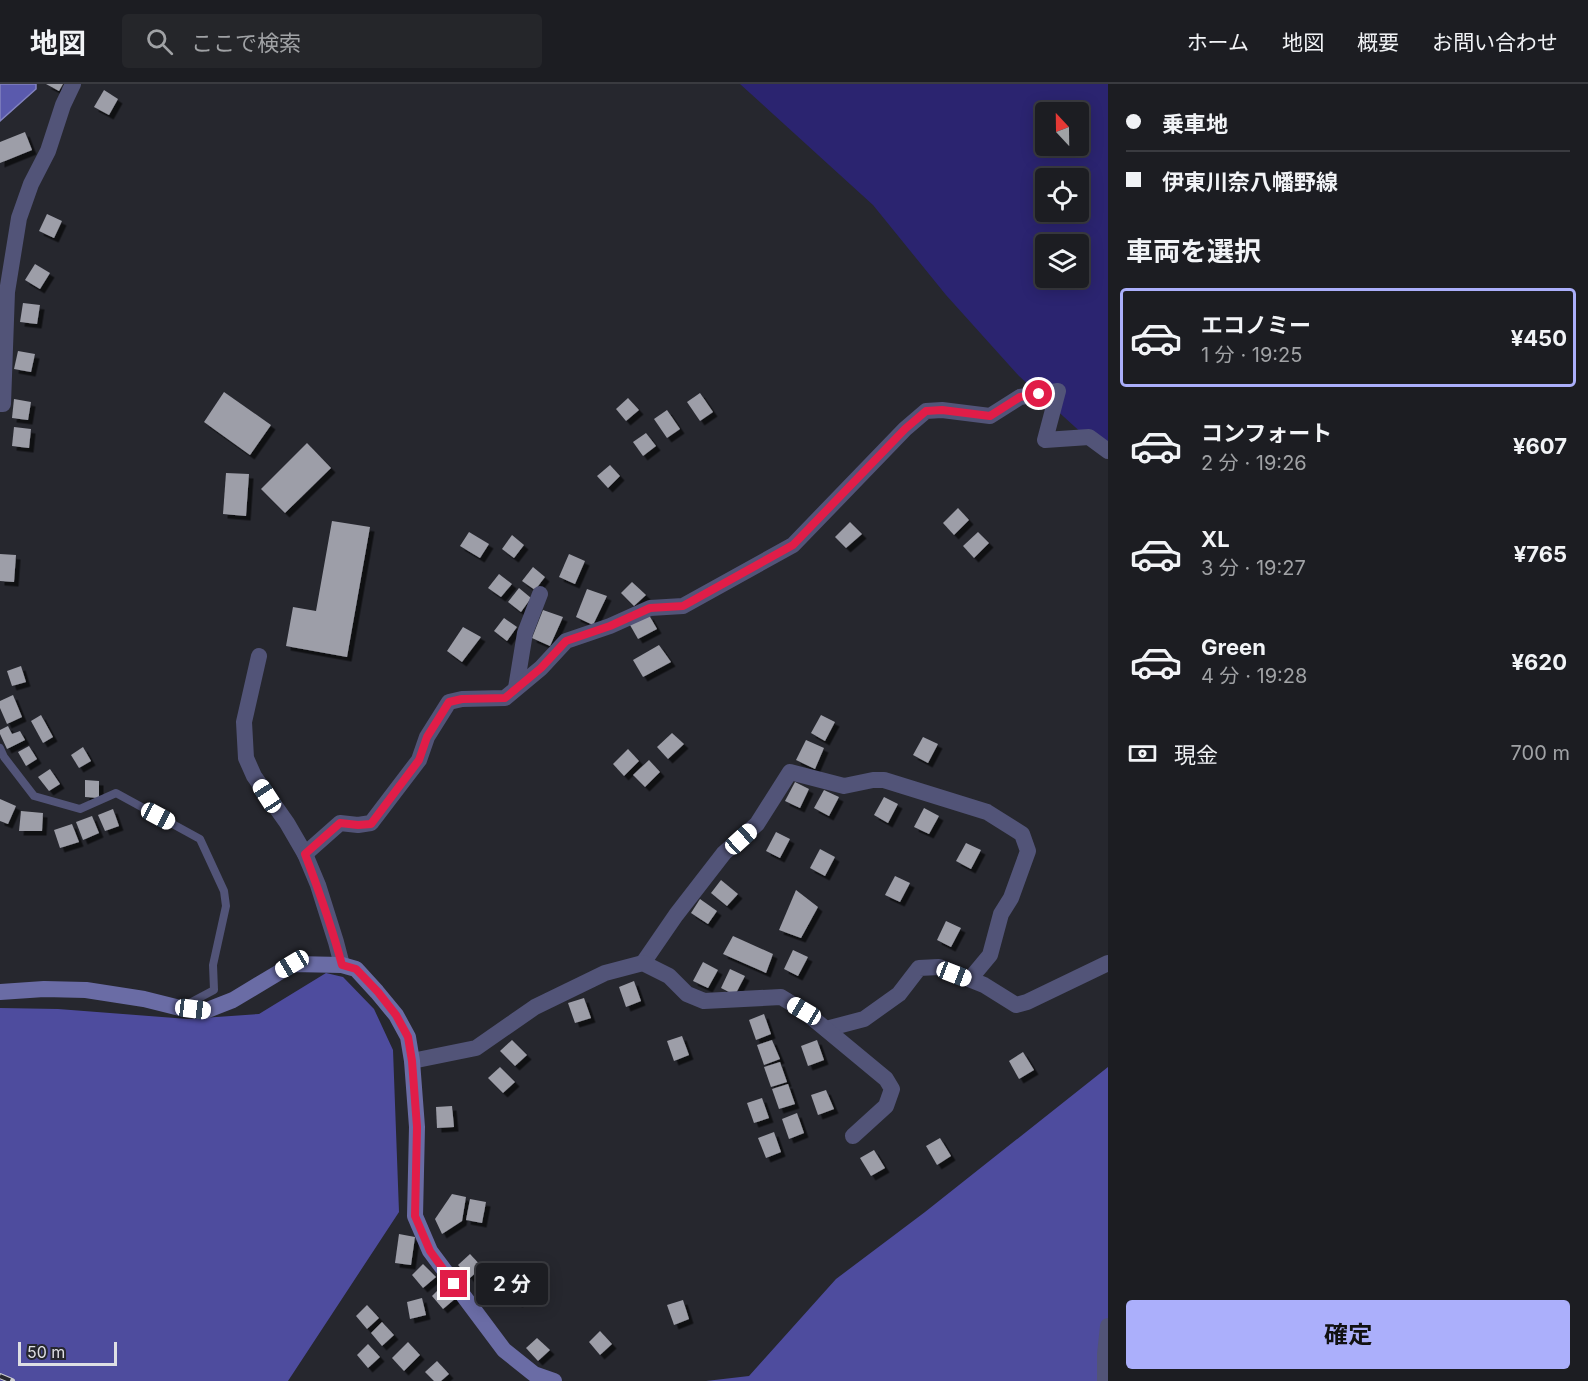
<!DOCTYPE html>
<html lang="ja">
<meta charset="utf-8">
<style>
body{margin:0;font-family:Inter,"Noto Sans JP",sans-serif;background:#25262a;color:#f1f3f6;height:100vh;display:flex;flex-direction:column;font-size:22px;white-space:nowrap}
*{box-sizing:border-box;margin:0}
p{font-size:20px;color:#a0a2a5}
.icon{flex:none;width:33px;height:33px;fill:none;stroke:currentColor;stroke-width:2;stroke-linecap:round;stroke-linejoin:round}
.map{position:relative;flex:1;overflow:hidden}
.sheet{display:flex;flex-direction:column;background:#1c1d22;width:480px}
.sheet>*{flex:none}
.guide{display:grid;align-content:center;height:132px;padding:0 18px;background:#1c1d22}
.needle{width:39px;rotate:338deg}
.fabs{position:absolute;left:1035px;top:18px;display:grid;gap:12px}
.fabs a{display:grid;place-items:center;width:54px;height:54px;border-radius:6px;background:#1c1d22;box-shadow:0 3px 15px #0003,0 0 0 2px #3a3b40;font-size:30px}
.scale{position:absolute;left:18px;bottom:15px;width:99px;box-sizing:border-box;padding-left:6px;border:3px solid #dedfe4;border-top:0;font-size:16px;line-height:21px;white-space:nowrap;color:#dedfe4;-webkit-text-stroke:4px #26272e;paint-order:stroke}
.end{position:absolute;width:27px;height:27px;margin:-14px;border:8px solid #e11d48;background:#fff;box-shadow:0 0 0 3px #fff}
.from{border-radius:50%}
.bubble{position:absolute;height:42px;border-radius:6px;background:#1c1d22;box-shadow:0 3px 15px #0003,0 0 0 2px #3a3b40;font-size:20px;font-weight:700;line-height:42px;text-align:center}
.car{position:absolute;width:18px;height:36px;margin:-18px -9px;border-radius:8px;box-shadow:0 0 4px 2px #0007;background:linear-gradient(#fff 24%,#345 0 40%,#fff 0 76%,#345 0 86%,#fff 0)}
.guide b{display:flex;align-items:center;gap:21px;height:57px;font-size:22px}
.guide b+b{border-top:2px solid #3a3b40}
.guide i{width:15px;height:15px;background:#f1f3f6}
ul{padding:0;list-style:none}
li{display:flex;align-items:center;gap:18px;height:99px;margin:0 12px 9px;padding:0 6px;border:3px solid transparent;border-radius:6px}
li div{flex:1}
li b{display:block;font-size:22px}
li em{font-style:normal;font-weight:700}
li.current{border-color:#abaffb}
li>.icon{width:54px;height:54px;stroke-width:1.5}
h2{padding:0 18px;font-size:27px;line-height:72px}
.pay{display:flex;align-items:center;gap:15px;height:66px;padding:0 18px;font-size:22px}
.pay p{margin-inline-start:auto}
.action{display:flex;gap:12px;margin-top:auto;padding:12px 18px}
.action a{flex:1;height:69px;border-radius:6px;background:#abaffb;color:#111;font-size:24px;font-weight:700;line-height:69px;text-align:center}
header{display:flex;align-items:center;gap:36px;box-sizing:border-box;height:84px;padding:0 30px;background:#1c1d22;border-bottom:2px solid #3a3b40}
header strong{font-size:28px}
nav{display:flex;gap:33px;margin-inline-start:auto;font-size:21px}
.search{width:420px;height:54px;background:#25262a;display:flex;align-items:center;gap:15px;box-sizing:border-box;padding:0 21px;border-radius:6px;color:#a0a2a5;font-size:22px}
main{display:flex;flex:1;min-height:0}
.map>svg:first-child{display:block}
.green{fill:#2b2470;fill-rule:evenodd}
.forest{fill:#4e4c9e}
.water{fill:#5a5aad;stroke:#8282be;stroke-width:1.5}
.building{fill:#9d9ea8;filter:url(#shadow)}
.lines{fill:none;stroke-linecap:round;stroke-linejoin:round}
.service{stroke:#525478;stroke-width:8}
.minor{stroke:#525478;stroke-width:16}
.secondary{stroke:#6a6ca5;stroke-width:16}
.rail-casing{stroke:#cbccd1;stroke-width:6}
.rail{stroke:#26272e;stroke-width:4;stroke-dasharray:11;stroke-linecap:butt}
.route{stroke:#e11d48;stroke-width:8}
</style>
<header>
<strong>地図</strong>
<div class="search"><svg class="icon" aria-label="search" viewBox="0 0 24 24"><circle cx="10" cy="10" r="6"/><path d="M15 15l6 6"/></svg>ここで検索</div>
<nav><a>ホーム</a><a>地図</a><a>概要</a><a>お問い合わせ</a></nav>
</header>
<main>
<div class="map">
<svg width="1108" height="1297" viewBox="0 0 1108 1297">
<defs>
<filter id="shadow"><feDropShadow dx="4.5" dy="4.5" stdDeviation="0" flood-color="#0009"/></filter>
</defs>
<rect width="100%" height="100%" fill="#26272e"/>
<path class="green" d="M740 0H1108V373L1019 292 946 211 873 121ZM1046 28H1078V62H1046ZM1046 94H1078V128H1046ZM1046 160H1078V194H1046Z"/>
<g class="forest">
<path d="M326 889 343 893 374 925 393 966 399 1128 288 1297H0V924L58 925 188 935 259 930Z"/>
<path d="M1108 983V1297H706L749 1292 836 1195 925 1128Z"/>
</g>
<path class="water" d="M0 0H36V5L0 37Z"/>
<g class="building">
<path d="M46 0H63L59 7Z"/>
<path d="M104 6 118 15 109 31 94 23Z"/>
<path d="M25 48 32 66 0 79V58Z"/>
<path d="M47 130 62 137 54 154 39 147Z"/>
<path d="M35 180 50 189 40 205 25 196Z"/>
<path d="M23 219 40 221 37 240 20 238Z"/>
<path d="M18 267 35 270 31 288 14 285Z"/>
<path d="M224 308 271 341 250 371 204 338Z"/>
<path d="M700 309 713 328 700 337 687 318Z"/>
<path d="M628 314 639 326 626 337 616 325Z"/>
<path d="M14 315 31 318 28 336 12 334Z"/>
<path d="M667 326 680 345 667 354 654 335Z"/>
<path d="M14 343 31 345 29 364 12 362Z"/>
<path d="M646 349 656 362 643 372 633 358Z"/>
<path d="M307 359 331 384 285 429 261 405Z"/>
<path d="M610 381 620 392 608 404 597 392Z"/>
<path d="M226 389 249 390 246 432 223 430Z"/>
<path d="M958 424 969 436 954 451 943 439Z"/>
<path d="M332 437 370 443 347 573 286 562 293 523 316 527Z"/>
<path d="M850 438 862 450 846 464 835 453Z"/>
<path d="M469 448 489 460 480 474 460 462Z"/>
<path d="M978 448 989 459 974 474 963 462Z"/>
<path d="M512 451 524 461 514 474 502 465Z"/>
<path d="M0 470 16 471 14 498 0 497Z"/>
<path d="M569 470 585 477 575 500 559 493Z"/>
<path d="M533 483 545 493 535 506 522 497Z"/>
<path d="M499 490 512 500 501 513 488 504Z"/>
<path d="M632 498 646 511 634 522 621 509Z"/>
<path d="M519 504 531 514 521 528 508 518Z"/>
<path d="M587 505 607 512 593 541 576 533Z"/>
<path d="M543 526 563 533 550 562 532 554Z"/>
<path d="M649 531 657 545 638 555 630 541Z"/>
<path d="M504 534 517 543 507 557 494 547Z"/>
<path d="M463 543 481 553 462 578 447 567Z"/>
<path d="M659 561 671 578 643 593 633 576Z"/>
<path d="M21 582 26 598 12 602 7 587Z"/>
<path d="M13 611 22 633 7 640 0 624V617Z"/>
<path d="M41 631 53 653 43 659 31 637Z"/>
<path d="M821 631 835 638 825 657 811 649Z"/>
<path d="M8 642 12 650 20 647 25 656 7 665 0 650V646Z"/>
<path d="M672 649 684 660 668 675 657 663Z"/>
<path d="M923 653 938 660 928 679 913 671Z"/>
<path d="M806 656 824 664 815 685 796 676Z"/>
<path d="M29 662 37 675 26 682 18 668Z"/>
<path d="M83 663 91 677 79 684 71 671Z"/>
<path d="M628 665 639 677 624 692 613 680Z"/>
<path d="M649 676 660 688 645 703 633 691Z"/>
<path d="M50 685 60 700 49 707 38 693Z"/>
<path d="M85 696 99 697V714L85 713Z"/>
<path d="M795 698 809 705 800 724 785 717Z"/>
<path d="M824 706 839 713 829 732 814 724Z"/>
<path d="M884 713 898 720 888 739 874 731Z"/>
<path d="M0 715 16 722 8 740 0 737Z"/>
<path d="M924 724 939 732 929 750 914 743Z"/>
<path d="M113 725 119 742 105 747 98 731Z"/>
<path d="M21 727 43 729 42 747H19Z"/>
<path d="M92 732 99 749 83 756 76 738Z"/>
<path d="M72 740 79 758 60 764 54 746Z"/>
<path d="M776 748 790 755 780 774 766 767Z"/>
<path d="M966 759 981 766 971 785 956 777Z"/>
<path d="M820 765 835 773 825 792 810 784Z"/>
<path d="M895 792 910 799 900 818 885 811Z"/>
<path d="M721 796 738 810 727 822 711 809Z"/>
<path d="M796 806 818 823 801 854 779 846Z"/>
<path d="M700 815 717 827 708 840 691 829Z"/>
<path d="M946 837 961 844 951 863 937 856Z"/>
<path d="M733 852 773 870 766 889 723 870Z"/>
<path d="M793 866 808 873 798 892 784 885Z"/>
<path d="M703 878 718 886 708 904 693 897Z"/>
<path d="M730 885 745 892 735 911 721 904Z"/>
<path d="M634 897 641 917 626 923 619 903Z"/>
<path d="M584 914 591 934 575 939 568 919Z"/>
<path d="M764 930 771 950 756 956 749 936Z"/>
<path d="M682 952 689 971 674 977 667 957Z"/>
<path d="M512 956 527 971 515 982 500 967Z"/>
<path d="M772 956 780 975 764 981 757 961Z"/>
<path d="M817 956 824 976 808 982 801 962Z"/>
<path d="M1023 968 1034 986 1019 995 1009 977Z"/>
<path d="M780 978 787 998 771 1003 764 983Z"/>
<path d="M500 983 515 998 503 1009 488 994Z"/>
<path d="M788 1000 795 1020 779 1025 772 1005Z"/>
<path d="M826 1006 834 1025 818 1031 811 1011Z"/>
<path d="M762 1014 769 1034 754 1039 747 1019Z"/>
<path d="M452 1022 454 1043 437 1044 436 1023Z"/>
<path d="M797 1029 804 1049 789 1055 782 1035Z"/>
<path d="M774 1048 781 1068 766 1074 758 1054Z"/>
<path d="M940 1054 951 1072 937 1081 926 1062Z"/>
<path d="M874 1066 885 1084 871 1092 860 1074Z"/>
<path d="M452 1110 466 1113 462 1137 442 1150 435 1135Z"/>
<path d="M470 1115 486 1118 482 1139 466 1136Z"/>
<path d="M399 1150 415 1153 411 1181 395 1179Z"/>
<path d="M470 1170 482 1183 470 1194 458 1181Z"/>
<path d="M423 1180 436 1193 423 1204 412 1191Z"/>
<path d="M485 1191 497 1204 485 1215 474 1202Z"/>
<path d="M518 1195 530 1208 518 1219 507 1206Z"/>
<path d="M443 1201 456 1214 443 1225 432 1212Z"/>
<path d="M422 1214 426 1231 410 1235 407 1218Z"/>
<path d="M683 1216 689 1235 674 1241 667 1221Z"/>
<path d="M367 1221 379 1234 367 1245 356 1232Z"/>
<path d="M382 1238 394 1251 382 1262 371 1249Z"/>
<path d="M600 1247 612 1260 600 1271 589 1258Z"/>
<path d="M537 1254 550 1266 538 1277 526 1264Z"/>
<path d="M408 1258 420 1271 404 1287 392 1274Z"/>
<path d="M368 1260 380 1273 368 1284 357 1271Z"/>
<path d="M437 1277 449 1290 441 1297H434L425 1288Z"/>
</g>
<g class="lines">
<path class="service" d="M0 664 4 673 34 712 80 725 116 709 200 755 224 807 226 822 213 881 214 906 184 922"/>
<g class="minor">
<path d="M0 320H3L7 208 19 134 31 100 48 67 63 21 73 0"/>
<path d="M259 572 244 638 246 674 254 692 287 739 305 770 318 801 336 858 342 881"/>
<path d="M516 604 525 549 540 510"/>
<path d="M305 770 340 739 358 741 371 739 419 676 427 653 449 618 462 615 505 614 541 584 566 557 610 542 650 524 683 522 793 461 905 345 926 327 942 326 990 332 1020 313 1058 307 1045 356 1089 353 1108 367"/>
<path d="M643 879 676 831 724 769 757 740 790 688 844 702 873 696H884L987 728 1022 750 1028 767 1011 814 1001 830 990 871 970 895"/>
<path d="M826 945 864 935 899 910 919 884 939 883 984 901 1016 921 1027 918 1108 879"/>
<path d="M412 977 476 964 535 923 605 889 643 879 669 892 687 910 704 917 781 913 804 927 886 995 892 1005 886 1022 853 1052"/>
<path d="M1105 1297V1270L1108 1242"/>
</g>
<path class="secondary" d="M0 908 44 905 86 906 144 915 180 924 205 927 233 916 293 880 342 881 356 885 377 908 396 931 408 953 412 977 417 1043 415 1132 430 1167 504 1266 534 1290 554 1297"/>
<defs>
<path id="rail" d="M0 1292 12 1297"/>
</defs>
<use href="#rail" class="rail-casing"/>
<use href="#rail" class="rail"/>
</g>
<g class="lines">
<path class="route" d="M454 1200 430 1167 415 1132 417 1043 412 977 408 953 396 931 378 908 356 885 342 881C332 843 319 807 305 770L340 739 358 741 371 740 419 676 427 653 449 618 462 615 505 614 541 584 566 557 610 542 650 524 683 522 793 461 905 345 926 327 942 326 990 332 1020 313 1039 310"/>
</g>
</svg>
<div class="fabs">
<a><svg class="needle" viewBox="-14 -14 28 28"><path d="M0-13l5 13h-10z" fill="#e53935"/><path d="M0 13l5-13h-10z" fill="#a0a2a5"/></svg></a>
<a><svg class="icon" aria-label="locate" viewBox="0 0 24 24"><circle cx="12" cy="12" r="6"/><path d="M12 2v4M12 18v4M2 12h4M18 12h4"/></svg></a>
<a><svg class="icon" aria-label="layers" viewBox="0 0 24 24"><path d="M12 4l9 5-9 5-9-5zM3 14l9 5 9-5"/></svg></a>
</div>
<div class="scale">50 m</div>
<i class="end from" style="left:1039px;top:310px"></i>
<i class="end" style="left:454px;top:1200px"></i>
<div class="bubble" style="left:476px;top:1179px;width:72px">2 分</div>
<i class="car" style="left:267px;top:712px;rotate:327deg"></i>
<i class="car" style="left:158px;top:732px;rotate:118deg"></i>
<i class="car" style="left:741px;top:755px;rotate:48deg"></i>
<i class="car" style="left:292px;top:880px;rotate:239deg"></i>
<i class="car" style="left:954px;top:890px;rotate:111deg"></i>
<i class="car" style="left:193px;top:925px;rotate:97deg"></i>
<i class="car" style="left:804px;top:927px;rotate:301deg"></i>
</div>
<section class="sheet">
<div class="guide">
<b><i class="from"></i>乗車地</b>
<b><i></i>伊東川奈八幡野線</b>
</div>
<h2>車両を選択</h2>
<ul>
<li class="current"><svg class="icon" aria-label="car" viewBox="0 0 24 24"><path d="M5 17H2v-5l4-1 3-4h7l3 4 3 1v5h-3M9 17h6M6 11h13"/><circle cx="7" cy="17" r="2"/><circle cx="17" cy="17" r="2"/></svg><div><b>エコノミー</b><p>1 分 · 19:25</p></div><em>¥450</em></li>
<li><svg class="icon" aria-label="car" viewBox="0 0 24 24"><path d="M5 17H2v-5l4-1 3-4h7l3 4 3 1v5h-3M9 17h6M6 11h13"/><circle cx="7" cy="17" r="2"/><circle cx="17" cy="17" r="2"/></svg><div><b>コンフォート</b><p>2 分 · 19:26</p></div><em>¥607</em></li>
<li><svg class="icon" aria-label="car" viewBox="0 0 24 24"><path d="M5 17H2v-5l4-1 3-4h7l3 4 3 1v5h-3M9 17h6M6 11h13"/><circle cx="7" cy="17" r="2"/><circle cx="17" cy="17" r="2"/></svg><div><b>XL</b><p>3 分 · 19:27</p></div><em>¥765</em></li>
<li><svg class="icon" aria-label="car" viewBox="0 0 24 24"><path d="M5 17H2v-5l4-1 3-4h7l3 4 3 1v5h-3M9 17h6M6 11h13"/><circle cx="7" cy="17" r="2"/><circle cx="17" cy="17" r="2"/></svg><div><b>Green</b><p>4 分 · 19:28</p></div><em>¥620</em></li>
</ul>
<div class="pay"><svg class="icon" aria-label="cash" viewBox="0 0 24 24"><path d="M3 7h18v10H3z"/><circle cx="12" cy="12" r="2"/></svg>現金<p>700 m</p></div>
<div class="action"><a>確定</a></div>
</section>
</main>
